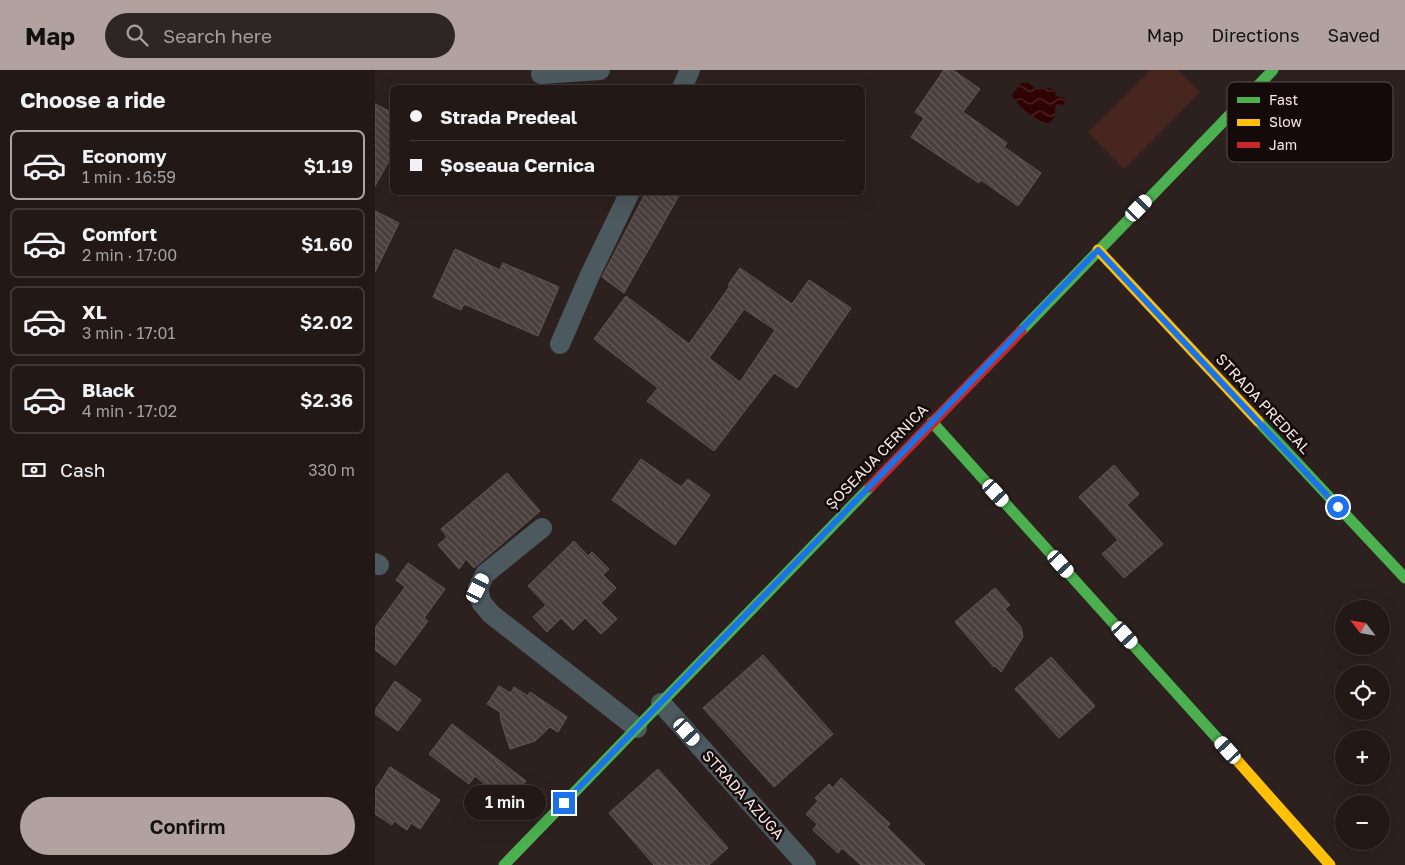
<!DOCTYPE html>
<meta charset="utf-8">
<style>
body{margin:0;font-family:"Golos Text",sans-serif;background:#2e2624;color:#f1f3f6;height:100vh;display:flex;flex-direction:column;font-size:19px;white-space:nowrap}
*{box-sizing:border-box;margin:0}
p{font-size:16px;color:#a2a0a1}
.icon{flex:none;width:28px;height:28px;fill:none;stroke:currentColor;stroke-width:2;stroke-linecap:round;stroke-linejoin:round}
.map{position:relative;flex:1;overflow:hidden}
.sheet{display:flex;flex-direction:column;background:#221917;width:375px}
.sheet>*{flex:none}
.hud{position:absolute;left:15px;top:15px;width:475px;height:110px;border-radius:8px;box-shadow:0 5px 20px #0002,0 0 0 1px #3f3836;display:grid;align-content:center;height:110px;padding:0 20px;background:#221917}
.needle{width:32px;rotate:301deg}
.controls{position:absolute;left:960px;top:530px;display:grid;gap:10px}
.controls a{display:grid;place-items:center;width:55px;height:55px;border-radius:50%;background:#221917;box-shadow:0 5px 20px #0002,0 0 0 1px #3f3836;font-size:25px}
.end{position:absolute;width:22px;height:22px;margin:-11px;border:6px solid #1a73e8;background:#fff;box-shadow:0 0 0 2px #fff}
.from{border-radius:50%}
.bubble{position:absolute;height:35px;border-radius:18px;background:#221917;box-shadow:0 5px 20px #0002,0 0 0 1px #3f3836;font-size:16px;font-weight:600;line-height:35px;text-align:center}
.car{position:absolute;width:15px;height:30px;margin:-15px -8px;border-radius:6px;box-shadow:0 0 4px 1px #0007;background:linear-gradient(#fff 24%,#345 0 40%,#fff 0 76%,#345 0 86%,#fff 0)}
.hud b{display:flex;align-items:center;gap:18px;height:48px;font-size:19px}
.hud b+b{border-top:1px solid #3f3836}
.hud i{width:12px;height:12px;background:#f1f3f6}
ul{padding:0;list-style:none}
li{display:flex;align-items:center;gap:15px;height:70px;margin:0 10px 8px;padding:0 10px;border:2px solid #3f3836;border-radius:8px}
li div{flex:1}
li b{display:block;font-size:19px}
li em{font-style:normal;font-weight:600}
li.current{border-color:#b1a2a0}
li>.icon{width:45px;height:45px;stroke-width:1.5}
h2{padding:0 20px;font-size:22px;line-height:60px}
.pay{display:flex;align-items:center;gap:12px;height:55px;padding:0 20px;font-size:19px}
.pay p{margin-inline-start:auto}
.cta{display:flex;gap:10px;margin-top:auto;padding:10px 20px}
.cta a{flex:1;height:58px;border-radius:30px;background:#b1a2a0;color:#111;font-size:20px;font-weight:600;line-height:58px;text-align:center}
header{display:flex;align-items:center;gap:30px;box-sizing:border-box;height:70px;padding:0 25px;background:#b1a2a0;color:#111}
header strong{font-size:24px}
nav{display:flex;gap:28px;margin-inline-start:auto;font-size:18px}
.search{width:350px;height:45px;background:#2e2624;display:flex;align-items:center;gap:12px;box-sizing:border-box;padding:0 18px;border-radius:28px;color:#a2a0a1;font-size:19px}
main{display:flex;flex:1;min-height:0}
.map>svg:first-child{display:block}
.pitch{fill:#472620}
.water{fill:url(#water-waves)}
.building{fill:url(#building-back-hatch);stroke:#625755;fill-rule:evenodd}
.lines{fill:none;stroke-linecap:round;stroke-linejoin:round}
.street{stroke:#4c595f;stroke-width:20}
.fast{stroke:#4caf50;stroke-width:11}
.slow{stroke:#ffc107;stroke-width:11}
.jam{stroke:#c62828;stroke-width:11}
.route{stroke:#1a73e8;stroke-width:6}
.labels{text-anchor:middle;stroke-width:5;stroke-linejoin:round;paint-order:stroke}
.street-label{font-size:15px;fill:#f8e8e5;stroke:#140a09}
.key{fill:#140a09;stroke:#584d4b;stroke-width:1}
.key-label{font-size:14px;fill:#f8e8e5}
</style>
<header>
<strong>Map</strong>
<div class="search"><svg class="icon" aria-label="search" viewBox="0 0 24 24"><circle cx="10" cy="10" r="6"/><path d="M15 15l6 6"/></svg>Search here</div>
<nav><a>Map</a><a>Directions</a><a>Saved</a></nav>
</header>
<main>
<section class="sheet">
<h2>Choose a ride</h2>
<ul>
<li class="current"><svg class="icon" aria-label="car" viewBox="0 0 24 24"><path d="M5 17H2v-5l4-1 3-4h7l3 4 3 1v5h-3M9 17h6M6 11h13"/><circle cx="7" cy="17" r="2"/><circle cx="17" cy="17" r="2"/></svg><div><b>Economy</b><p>1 min · 16:59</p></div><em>$1.19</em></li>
<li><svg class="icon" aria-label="car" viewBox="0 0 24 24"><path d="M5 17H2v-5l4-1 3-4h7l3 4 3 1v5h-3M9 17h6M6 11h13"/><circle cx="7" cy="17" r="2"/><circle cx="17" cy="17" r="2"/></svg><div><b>Comfort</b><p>2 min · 17:00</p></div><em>$1.60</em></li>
<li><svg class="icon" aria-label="car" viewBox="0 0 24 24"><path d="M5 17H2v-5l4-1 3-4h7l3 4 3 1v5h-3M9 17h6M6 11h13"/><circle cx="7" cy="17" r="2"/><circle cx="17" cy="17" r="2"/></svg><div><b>XL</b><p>3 min · 17:01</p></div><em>$2.02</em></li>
<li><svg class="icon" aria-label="car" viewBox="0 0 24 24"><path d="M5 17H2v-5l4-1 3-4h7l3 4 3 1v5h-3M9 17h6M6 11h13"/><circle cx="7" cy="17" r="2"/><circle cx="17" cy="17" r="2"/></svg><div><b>Black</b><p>4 min · 17:02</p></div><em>$2.36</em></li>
</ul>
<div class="pay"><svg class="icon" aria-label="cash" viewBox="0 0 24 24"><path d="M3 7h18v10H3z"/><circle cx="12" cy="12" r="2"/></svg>Cash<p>330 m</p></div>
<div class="cta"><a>Confirm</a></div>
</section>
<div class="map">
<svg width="1030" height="795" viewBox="0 0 1030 795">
<defs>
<pattern id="water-waves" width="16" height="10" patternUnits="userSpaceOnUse" patternTransform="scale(1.25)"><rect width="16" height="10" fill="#300303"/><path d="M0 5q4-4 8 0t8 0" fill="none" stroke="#4f2828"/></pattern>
<pattern id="building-back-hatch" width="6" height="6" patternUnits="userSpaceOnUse" patternTransform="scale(1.25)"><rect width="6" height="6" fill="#493f3d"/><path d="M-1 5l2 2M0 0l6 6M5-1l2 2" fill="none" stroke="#645b59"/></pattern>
</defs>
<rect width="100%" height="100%" fill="#2d211f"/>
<path class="pitch" d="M776 0H803L825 22 749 99 713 62Z"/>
<path class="water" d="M646 13H653L663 20 675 18 680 22 681 26 690 28V32L688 35 681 34C679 42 682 50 673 53 663 52 640 35 637 25Z"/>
<g class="building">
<path d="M569 0H578L605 19 588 42 632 73 629 77 666 103 643 136 606 110 604 113 536 67 549 48 540 42Z"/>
<path d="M0 34 18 43V84L0 116Z"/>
<path d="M271 122H306L249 223 227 207Z"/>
<path d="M0 141 24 153 0 202Z"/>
<path d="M80 179 125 200 128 193 184 217 163 266 89 234 86 240 58 227Z"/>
<path d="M365 198 417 234 434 210 476 238 422 318 399 303 339 381 272 331 283 318 219 269 251 226 314 274 355 216 353 215ZM369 239 400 260 365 312 334 288Z"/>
<path d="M266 389 306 417 313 409 335 425 300 475 237 430Z"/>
<path d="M739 395 764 424 752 435 788 474 749 508 727 484 743 470 704 427Z"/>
<path d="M132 403 165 441 99 498 91 489 84 499 63 475 72 467 66 459Z"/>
<path d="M199 471 213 486 217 482 234 499 228 505 241 518 226 533 242 549 226 564 210 548 198 560 186 548 172 562 158 547 171 535 153 516Z"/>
<path d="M33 493 70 519 49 548 53 551 20 595 0 580V558L30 517 21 510Z"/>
<path d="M620 518 635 535 630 539 646 557 648 567 626 602 620 596 619 597 580 552Z"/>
<path d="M388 585 458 664 399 717 328 638Z"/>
<path d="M676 587 720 636 684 668 640 619Z"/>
<path d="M20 611 46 630 23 661 0 644V640Z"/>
<path d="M124 616 136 623 139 617 153 626 155 622 192 647 183 662 175 657 160 671 135 679 126 651 125 642 112 634Z"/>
<path d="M77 654 151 711 132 733 100 706 94 714 54 684Z"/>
<path d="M15 697 65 730 45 759 36 753 32 760 19 751 17 755 0 744V720Z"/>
<path d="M283 699 353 778 334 795H279L234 743Z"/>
<path d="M466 708 515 754 512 757 550 795H486L467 778 463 783 438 760 442 754 431 744 443 731 440 728 454 714 458 718Z"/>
</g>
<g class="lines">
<g class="street">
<path d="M166 4 225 0"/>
<path d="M307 18 315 0"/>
<path d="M185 274 214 207 255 122"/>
<path d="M167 458 110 504 103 518 106 532 116 544 262 658"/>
<path d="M0 493 4 495"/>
<path d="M286 633 431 795"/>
</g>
<g class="fast">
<path d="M646 261 898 0"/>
<path d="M883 351 1030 508"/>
<path d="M557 352 860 688"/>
<path d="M129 795 495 417"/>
</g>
<g class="slow">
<path d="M723 180 883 351"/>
<path d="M860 688 955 795"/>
</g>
<path class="jam" d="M495 417 646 261"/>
</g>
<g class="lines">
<path class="route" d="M189 733 723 180 963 437"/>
</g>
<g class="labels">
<g class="street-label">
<text transform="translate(888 334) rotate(47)" y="5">STRADA PREDEAL</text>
<text transform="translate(502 387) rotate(-46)" y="5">ȘOSEAUA CERNICA</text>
<text transform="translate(368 725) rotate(48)" y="5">STRADA AZUGA</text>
</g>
</g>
<rect x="852" y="12" width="166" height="80" rx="8" class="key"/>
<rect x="862" y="27" width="23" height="6" fill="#4caf50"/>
<rect x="862" y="49" width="23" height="7" fill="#ffc107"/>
<rect x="862" y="72" width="23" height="6" fill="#c62828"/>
<g class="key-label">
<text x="894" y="35">Fast</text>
<text x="894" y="57">Slow</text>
<text x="894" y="80">Jam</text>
</g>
</svg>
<div class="controls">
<a><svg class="needle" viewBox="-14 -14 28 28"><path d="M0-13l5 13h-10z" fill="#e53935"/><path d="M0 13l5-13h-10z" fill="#a2a0a1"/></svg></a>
<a><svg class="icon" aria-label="locate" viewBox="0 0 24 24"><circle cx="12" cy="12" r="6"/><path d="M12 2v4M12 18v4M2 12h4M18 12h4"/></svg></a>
<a>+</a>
<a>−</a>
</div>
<i class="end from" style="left:963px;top:437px"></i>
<i class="end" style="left:189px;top:733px"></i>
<div class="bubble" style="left:89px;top:715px;width:82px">1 min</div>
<i class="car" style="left:764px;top:138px;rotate:44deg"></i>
<i class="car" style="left:621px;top:423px;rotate:138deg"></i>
<i class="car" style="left:686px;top:494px;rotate:138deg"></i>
<i class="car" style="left:103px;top:518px;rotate:27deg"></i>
<i class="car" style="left:750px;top:565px;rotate:138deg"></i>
<i class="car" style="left:312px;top:662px;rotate:138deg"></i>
<i class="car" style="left:853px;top:680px;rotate:318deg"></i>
<div class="hud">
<b><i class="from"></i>Strada Predeal</b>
<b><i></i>Șoseaua Cernica</b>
</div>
</div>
</main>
